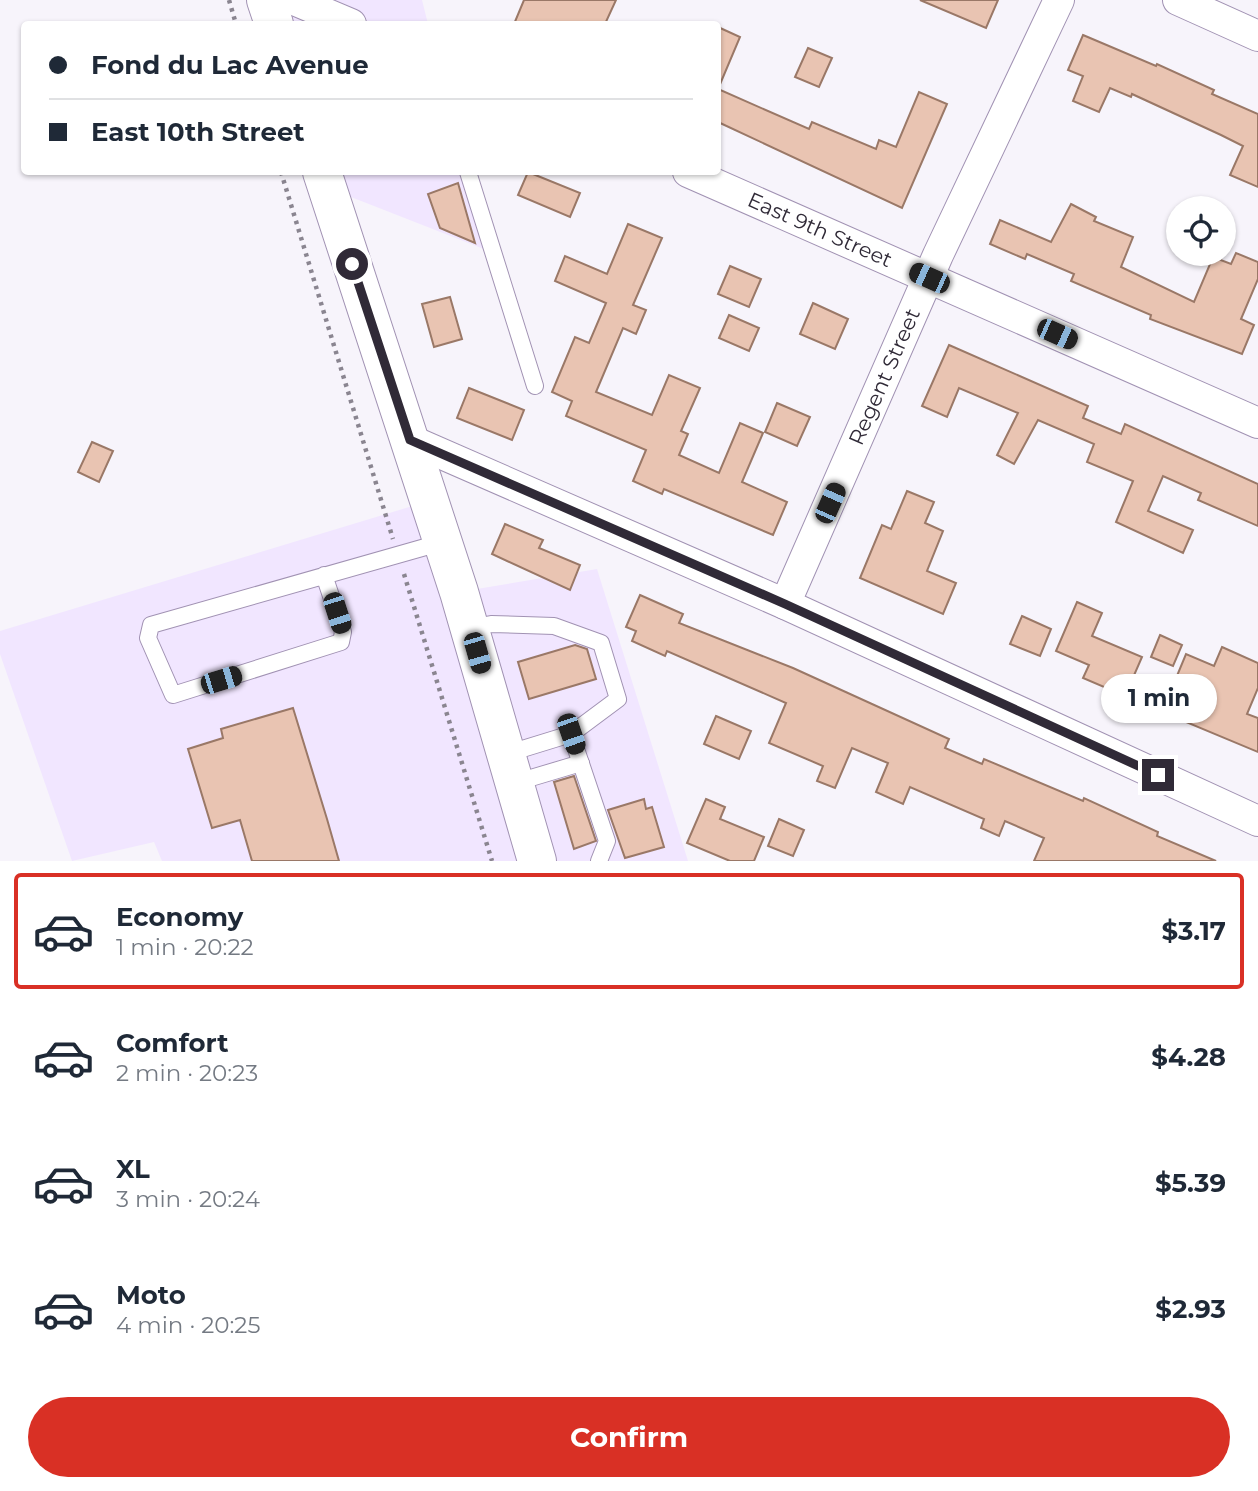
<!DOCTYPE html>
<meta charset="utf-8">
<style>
body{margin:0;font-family:Montserrat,sans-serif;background:#f2f2f3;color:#1f2937;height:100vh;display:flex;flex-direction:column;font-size:26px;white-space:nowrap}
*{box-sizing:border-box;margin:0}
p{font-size:23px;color:#747a83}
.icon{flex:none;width:38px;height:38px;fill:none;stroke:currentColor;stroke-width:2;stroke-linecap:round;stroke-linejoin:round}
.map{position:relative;height:861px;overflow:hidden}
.panel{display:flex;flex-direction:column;background:#fff;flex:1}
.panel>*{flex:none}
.guide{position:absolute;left:21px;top:21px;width:700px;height:154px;border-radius:7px;box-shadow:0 2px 5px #0004;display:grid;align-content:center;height:154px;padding:0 28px;background:#fff}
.tools{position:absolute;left:1166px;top:196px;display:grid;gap:14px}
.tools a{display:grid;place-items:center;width:70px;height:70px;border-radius:50%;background:#fff;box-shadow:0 2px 5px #0004;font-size:35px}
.end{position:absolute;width:32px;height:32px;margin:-16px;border:9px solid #302a37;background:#fff;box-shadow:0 0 0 4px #fff}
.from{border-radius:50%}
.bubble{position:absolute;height:49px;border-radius:24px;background:#fff;box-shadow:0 2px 5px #0004;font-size:23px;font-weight:700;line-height:49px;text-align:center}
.car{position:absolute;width:21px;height:42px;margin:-21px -10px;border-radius:9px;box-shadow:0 0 5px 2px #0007;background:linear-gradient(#222 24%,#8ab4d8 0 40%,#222 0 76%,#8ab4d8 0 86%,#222 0)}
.guide b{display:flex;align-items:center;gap:24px;height:66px;font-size:26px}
.guide b+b{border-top:2px solid #e0e1e3}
.guide i{width:18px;height:18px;background:#1f2937}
ul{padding:12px 0 0;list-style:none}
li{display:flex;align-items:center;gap:21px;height:116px;margin:0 14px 10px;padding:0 14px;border:4px solid transparent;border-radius:7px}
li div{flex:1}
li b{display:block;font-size:26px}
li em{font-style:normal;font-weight:700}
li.active{border-color:#d93025}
li>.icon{width:63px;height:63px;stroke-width:1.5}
.primary-button{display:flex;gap:14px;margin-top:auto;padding:14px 28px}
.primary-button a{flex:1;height:80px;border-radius:42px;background:#d93025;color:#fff;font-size:28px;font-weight:700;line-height:80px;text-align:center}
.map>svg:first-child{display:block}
.built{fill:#f1e6ff}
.building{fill:#e9c4b2;stroke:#9a7867;stroke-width:2}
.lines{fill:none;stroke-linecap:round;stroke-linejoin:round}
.lane-casing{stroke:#a192b3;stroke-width:18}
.street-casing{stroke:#a192b3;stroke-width:32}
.secondary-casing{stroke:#a192b3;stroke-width:40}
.path{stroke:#8a8590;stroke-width:4.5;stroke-dasharray:3.5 5;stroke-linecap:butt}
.lane{stroke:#fff;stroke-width:16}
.street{stroke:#fff;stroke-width:30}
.secondary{stroke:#fff;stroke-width:38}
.route{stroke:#302a37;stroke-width:9}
.labels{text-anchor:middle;stroke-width:5;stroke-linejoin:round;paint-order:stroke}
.street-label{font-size:21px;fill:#302a37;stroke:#f7f4fb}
</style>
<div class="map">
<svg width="1258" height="861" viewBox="0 0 1258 861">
<rect width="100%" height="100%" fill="#f7f4fb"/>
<g class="built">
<path d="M266 0H422L428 24H274Z"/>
<path d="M322 172H468L494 253 328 188Z"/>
<path d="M429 501 459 592 597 569 688 861H162L154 842 72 861 0 654V631Z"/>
</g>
<g class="building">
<path d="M524 0H616L605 24H514Z"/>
<path d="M920 0H998L986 28Z"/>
<path d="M718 27 740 37 718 89 809 129 812 122 876 149 879 140 896 147 919 92 947 104 902 208 718 122Z"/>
<path d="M1083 35 1156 66 1157 64 1214 90 1212 94 1258 114V187L1230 175 1243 146 1221 135 1132 94 1131 97 1110 88 1099 112 1073 101 1083 76 1068 70Z"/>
<path d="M808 48 832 58 819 87 795 77Z"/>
<path d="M528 172 580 193 570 217 518 195Z"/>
<path d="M458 183 475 243 440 228 428 194Z"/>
<path d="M1071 204 1096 217 1094 221 1133 237 1121 267 1194 302 1213 257 1231 264 1236 253 1258 262V279L1241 319 1254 325 1242 354 1150 319 1151 315 1071 281 1074 274 1027 254 1025 259 990 244 1000 220 1051 242Z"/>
<path d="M628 224 662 238 633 305 646 310 636 334 623 328 596 392 652 415 669 375 700 388 681 431 688 434 679 455 719 473 740 423 763 433 742 482 787 502 773 535 664 489 662 494 633 481 646 450 566 416 572 401 552 392 575 337 589 343 606 303 555 281 565 256 607 274Z"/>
<path d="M730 266 761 279 749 307 718 294Z"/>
<path d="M450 297 462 339 434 347 422 304Z"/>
<path d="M813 303 848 319 835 349 800 334Z"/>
<path d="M729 315 759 328 749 351 719 338Z"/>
<path d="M949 345 1088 406 1083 418 1121 434 1125 424 1258 484V526L1198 500 1201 493 1163 476 1148 511 1193 530 1183 553 1116 522 1133 481 1087 462 1094 444 1038 420 1014 464 997 455 1018 413 959 388 947 417 922 406Z"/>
<path d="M469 388 524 410 512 440 457 418Z"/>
<path d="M777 403 810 417 797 446 765 432Z"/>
<path d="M92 442 113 451 99 482 78 472Z"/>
<path d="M907 491 934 502 925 523 943 531 927 571 956 583 943 614 860 578 882 525 891 529Z"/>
<path d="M505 524 543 540 539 548 580 565 570 590 492 554Z"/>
<path d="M640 595 683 614 679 623 793 668 949 739 945 748 982 764 984 759 1083 801 1084 798 1158 832 1157 836 1216 861H1034L1044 838 1005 821 999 836 981 828 984 819 910 787 903 804 876 792 888 763 852 748 835 788 817 781 823 766 769 743 786 703 667 651 665 656 632 641 636 631 626 627Z"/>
<path d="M1077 602 1102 613 1092 636 1142 657 1125 696 1083 678 1089 665 1056 651Z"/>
<path d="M1022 616 1051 629 1040 656 1010 644Z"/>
<path d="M1160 635 1182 645 1173 666 1151 657Z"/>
<path d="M575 645 587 649 596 679 529 699 518 662Z"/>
<path d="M1222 647 1258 663V688L1247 714 1258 718V752L1162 712 1186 654 1214 666Z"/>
<path d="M293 708 327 819 339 861H252L240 820 212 828 188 749 223 738 221 729Z"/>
<path d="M716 716 751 731 739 759 704 744Z"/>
<path d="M574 776 596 841 574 849 554 782Z"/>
<path d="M644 799 646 809 652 807 664 847 625 858 608 810Z"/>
<path d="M706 799 725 807 720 819 764 837 754 861H730L687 843Z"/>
<path d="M779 819 804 830 793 856 768 846Z"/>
</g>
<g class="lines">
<defs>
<g id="lane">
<path d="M468 172 535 386"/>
<path d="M324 575 343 632 341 642 173 695 148 638 151 625 443 542"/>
<path d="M469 628 491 624 554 626 601 643 618 699 571 734"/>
<path d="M506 754 571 734 607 841 599 861"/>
<path d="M514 783 581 763"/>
</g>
<g id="street">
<path d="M294 0 351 24"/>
<path d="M1178 0 1258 36"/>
<path id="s1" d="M688 172 1258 423"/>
<path d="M410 440 785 604 1258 821"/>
<path id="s2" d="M785 604 938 255 1059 0"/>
</g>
<g id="secondary">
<path d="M266 0 274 24"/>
<path d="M322 172 459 592 537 861"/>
</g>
</defs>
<use href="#lane" class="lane-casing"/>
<use href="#street" class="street-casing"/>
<use href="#secondary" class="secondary-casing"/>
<g class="path">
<path d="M229 0 236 24"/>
<path d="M281 172 393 539"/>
<path d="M404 574 492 861"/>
</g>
<use href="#lane" class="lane"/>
<use href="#street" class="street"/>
<use href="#secondary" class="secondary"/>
</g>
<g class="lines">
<path class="route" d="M352 264 410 440 785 604 1158 775"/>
</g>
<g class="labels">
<g class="street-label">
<text dy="7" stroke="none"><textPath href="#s1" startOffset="144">East 9th Street</textPath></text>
<text dy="7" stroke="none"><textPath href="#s2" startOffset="248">Regent Street</textPath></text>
</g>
</g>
</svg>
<div class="tools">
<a><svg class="icon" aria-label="locate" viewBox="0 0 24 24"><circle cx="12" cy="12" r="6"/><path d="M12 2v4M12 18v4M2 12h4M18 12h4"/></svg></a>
</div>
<i class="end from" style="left:352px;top:264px"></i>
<i class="end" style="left:1158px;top:775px"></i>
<div class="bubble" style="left:1101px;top:674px;width:116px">1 min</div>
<i class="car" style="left:929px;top:278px;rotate:294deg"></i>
<i class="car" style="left:1057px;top:334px;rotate:114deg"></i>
<i class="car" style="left:830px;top:503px;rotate:24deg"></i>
<i class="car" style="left:337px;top:613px;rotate:162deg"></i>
<i class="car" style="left:477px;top:653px;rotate:164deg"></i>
<i class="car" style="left:221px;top:680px;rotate:73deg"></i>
<i class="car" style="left:571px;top:734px;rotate:161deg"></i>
<div class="guide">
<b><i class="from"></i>Fond du Lac Avenue</b>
<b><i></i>East 10th Street</b>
</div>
</div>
<section class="panel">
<ul>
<li class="active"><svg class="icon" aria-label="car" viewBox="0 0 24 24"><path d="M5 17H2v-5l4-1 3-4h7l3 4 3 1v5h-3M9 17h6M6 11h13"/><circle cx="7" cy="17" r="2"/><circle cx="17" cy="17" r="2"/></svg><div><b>Economy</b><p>1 min · 20:22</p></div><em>$3.17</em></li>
<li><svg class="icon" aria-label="car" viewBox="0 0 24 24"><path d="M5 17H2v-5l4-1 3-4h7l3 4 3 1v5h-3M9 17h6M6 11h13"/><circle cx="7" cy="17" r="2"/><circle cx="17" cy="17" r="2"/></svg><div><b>Comfort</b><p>2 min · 20:23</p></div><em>$4.28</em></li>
<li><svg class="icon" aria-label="car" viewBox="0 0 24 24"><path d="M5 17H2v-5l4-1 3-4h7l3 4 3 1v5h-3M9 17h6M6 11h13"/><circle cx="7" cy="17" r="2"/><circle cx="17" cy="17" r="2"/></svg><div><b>XL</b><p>3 min · 20:24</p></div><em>$5.39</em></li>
<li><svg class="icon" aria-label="car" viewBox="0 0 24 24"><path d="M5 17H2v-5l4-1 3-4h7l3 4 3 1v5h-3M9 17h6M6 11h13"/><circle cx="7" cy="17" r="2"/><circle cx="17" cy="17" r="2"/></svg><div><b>Moto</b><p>4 min · 20:25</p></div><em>$2.93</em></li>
</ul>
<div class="primary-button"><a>Confirm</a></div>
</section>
